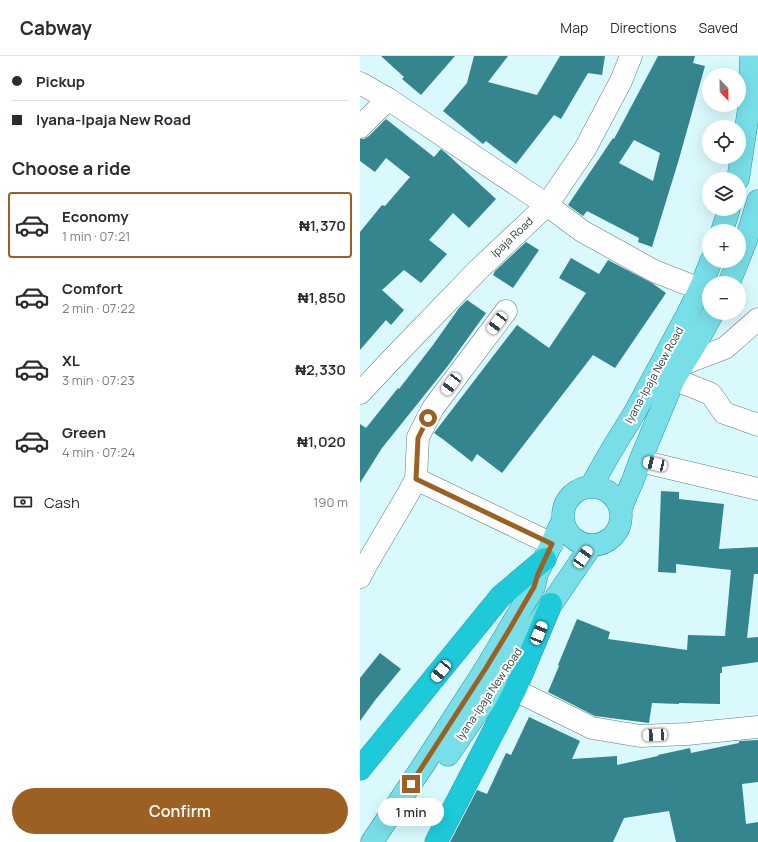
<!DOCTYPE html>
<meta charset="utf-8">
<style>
body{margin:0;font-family:Manrope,sans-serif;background:#f2f2f3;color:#2b2b33;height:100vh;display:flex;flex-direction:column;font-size:15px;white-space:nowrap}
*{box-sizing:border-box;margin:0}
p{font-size:13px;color:#7c7c81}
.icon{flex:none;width:22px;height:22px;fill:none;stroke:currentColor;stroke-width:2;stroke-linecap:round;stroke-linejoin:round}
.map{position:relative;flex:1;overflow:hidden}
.panel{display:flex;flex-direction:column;background:#fff;width:360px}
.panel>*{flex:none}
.guide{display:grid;align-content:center;height:88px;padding:0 12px;background:#fff}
.needle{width:26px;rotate:158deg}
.controls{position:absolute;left:342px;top:12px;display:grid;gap:8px}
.controls a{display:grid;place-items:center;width:44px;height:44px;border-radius:50%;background:#fff;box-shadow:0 4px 16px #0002;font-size:20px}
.end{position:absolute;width:18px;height:18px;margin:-9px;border:5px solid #9c6122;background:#fff;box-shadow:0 0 0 2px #fff}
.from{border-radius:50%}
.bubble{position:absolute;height:28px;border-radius:14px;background:#fff;box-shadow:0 4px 16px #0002;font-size:13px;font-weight:600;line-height:28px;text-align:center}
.car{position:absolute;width:12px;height:24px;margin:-12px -6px;border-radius:5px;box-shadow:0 0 3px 1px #0007;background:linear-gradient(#fff 24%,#345 0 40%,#fff 0 76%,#345 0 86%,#fff 0)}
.guide b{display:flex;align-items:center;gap:14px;height:38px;font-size:15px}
.guide b+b{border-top:1px solid #e1e1e2}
.guide i{width:10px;height:10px;background:#2b2b33}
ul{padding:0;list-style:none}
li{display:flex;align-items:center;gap:12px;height:66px;margin:0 8px 6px;padding:0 4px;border:2px solid transparent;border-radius:4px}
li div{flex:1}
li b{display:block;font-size:15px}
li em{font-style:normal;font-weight:600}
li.active{border-color:#9c6122}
li>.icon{width:36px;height:36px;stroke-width:1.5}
h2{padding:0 12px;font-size:18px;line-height:48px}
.pay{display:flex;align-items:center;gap:10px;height:44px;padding:0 12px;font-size:15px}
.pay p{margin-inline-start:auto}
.button{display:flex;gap:8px;margin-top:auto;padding:8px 12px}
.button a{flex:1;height:46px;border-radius:24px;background:#9c6122;color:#fff;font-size:16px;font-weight:600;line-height:46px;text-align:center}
header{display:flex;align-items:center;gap:24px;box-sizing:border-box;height:56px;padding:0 20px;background:#fff;border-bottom:1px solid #e1e1e2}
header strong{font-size:19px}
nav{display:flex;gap:22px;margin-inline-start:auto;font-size:14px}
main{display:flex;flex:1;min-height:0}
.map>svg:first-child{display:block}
.building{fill:#35858e;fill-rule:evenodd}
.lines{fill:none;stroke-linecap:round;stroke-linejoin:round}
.minor-casing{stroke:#617e82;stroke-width:23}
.major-casing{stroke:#2599a4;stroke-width:23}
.highway-casing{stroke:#2599a4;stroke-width:23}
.minor{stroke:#fff;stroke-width:22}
.major{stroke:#78dfe9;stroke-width:22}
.highway{stroke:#1ecada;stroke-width:22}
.route{stroke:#9c6122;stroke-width:5}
.labels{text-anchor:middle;stroke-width:4;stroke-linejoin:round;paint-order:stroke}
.street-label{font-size:11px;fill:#313d3f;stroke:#fff}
</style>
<header>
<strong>Cabway</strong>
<nav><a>Map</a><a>Directions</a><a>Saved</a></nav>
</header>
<main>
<section class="panel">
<div class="guide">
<b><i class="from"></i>Pickup</b>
<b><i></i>Iyana-Ipaja New Road</b>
</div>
<h2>Choose a ride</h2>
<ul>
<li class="active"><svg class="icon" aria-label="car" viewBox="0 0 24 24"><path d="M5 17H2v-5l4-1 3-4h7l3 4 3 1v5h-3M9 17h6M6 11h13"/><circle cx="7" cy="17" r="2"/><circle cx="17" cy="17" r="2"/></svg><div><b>Economy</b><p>1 min · 07:21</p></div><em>₦1,370</em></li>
<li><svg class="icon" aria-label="car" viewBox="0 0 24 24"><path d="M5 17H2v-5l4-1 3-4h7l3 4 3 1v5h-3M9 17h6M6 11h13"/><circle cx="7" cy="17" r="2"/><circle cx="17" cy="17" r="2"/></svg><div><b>Comfort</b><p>2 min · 07:22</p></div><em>₦1,850</em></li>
<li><svg class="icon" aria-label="car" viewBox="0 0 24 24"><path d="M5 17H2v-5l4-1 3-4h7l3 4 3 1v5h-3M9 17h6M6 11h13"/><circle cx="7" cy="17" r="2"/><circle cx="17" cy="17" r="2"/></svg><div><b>XL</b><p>3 min · 07:23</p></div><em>₦2,330</em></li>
<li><svg class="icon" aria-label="car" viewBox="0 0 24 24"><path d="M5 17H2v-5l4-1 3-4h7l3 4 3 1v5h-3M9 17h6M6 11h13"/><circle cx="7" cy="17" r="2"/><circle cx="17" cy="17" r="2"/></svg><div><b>Green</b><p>4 min · 07:24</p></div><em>₦1,020</em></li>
</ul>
<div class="pay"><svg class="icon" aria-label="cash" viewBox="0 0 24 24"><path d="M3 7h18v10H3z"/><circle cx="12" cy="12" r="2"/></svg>Cash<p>190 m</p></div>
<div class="button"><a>Confirm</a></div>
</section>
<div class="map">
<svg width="398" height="786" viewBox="0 0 398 786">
<rect width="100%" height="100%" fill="#d9f9fd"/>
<g class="building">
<path d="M21 0H95L61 39 42 23 44 21Z"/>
<path d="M114 0H148L128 26 177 39 200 0H245L242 19 228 17 201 63 194 59 156 108 126 85 123 88 83 55 107 27Z"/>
<path d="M298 0H335L333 7 345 10 319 103 292 191 278 186 279 182 227 155 223 160 208 149 253 82 254 83ZM274 84 300 97 293 125 259 107Z"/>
<path d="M26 63 74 101 81 93 86 97 136 143 109 172 93 157 69 184 87 198 61 227 44 214 22 234 44 254 31 269 26 264 0 294V176L22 149 25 150 50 121 26 102 15 116 0 105V83H4L9 80Z"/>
<path d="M166 186 179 194 153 232 133 219 135 215Z"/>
<path d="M211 202 239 218 248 204 292 227 306 237 255 312 233 299 142 417 117 398 112 406 84 384 74 377 157 269 189 292 226 237 199 222Z"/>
<path d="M107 244 126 257 87 311 22 392 0 427V368L6 372 38 332 39 333 73 289 99 252Z"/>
<path d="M301 435 319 436V443L364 448 359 493 398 491V518H394L387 582 398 581V606L362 611V617H360V648L319 647V648L292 647 289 667 235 660 188 636 199 610 198 609 217 563 250 576 248 583 327 594 328 579 365 580 371 514 316 508V517L298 516Z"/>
<path d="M20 597 41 613 16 643 0 665V622Z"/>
<path d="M169 661 220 685 212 703 257 700V709L298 700V699L330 692 331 697 379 687V685L398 684V726L382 728 386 768 398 766V786H316L309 755 264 762 253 786H90L117 734 127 738 146 697 151 699Z"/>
</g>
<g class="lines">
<defs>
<g id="minor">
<path d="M0 27 28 43 187 149 222 175 294 215 340 233"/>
<path d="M0 71 28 43"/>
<path d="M323 308 365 292 398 263"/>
<path d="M314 323 351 338 364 357 398 369"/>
<path d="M0 337 32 303 118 214 187 149 225 93 261 25 271 0"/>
<path d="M280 405 398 433"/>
<path d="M56 423 192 488"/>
<path d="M0 521 5 511 48 438 56 423 58 381 73 352 146 255"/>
<path d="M155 634 232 672 280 680 327 678 398 671"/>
</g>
<g id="major">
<path d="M378 123 389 52 391 0"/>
<path d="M362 175 369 153"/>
<path d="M379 202 385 187 398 145"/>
<path d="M369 227 378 205"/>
<path d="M231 430 251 395 275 356 326 261 340 233 351 205"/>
<circle cx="232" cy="460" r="29"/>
<path d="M261 452 273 424 280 405 314 323 339 282 353 257"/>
<path d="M88 699 231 490"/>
<path d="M12 786 66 705 126 612 174 531 177 518 202 466"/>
</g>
<g id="highway">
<path d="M0 713 141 540 185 503"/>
<path d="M76 786 155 634 191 548"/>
</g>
</defs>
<use href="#minor" class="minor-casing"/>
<use href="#major" class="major-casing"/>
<use href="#highway" class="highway-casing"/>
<use href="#minor" class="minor"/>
<use href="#major" class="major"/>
<use href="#highway" class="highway"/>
</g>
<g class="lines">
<path class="route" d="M51 728 126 612 149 574 174 531 178 518 192 488 56 423 58 382 68 362"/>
</g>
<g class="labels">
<g class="street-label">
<text transform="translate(152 181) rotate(-43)" y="4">Ipaja Road</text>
<text transform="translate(294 319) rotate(-61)" y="4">Iyana-Ipaja New Road</text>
<text transform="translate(129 638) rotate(-56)" y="4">Iyana-Ipaja New Road</text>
</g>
</g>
</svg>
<div class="controls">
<a><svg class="needle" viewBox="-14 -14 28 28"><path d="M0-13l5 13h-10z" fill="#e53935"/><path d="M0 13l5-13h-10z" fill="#7c7c81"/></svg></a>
<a><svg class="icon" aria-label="locate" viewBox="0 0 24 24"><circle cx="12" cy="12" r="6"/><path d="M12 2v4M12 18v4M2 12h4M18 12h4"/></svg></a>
<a><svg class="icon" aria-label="layers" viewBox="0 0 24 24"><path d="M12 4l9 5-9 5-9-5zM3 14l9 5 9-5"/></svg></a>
<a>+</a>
<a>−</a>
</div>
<i class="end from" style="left:68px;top:362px"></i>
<i class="end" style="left:51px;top:728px"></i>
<div class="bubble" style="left:18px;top:742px;width:66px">1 min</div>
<i class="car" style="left:137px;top:267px;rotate:217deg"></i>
<i class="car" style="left:91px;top:328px;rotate:217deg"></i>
<i class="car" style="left:295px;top:408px;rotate:283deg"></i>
<i class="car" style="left:223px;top:501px;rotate:34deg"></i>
<i class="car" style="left:179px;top:577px;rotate:22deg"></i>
<i class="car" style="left:81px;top:615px;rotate:219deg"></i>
<i class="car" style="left:295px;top:679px;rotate:267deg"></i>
</div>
</main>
